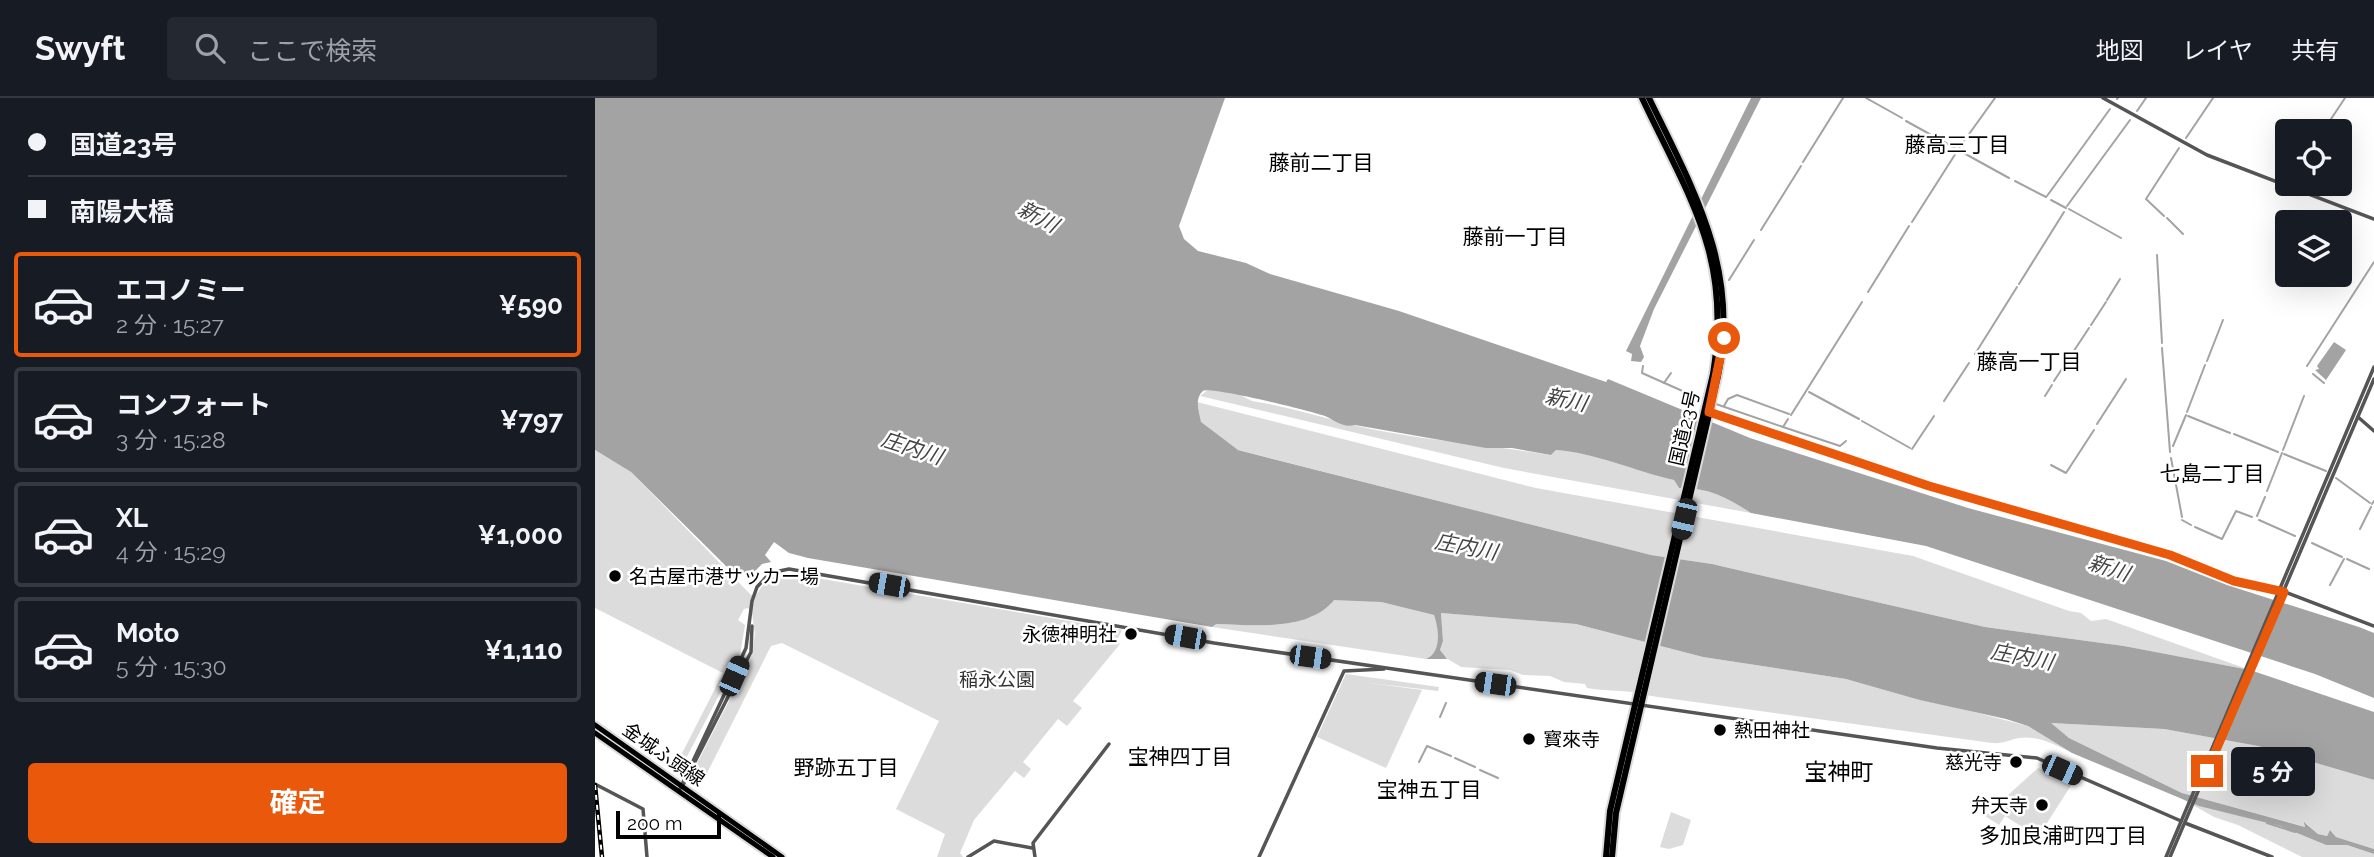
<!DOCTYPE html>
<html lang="ja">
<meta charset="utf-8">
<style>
body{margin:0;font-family:Raleway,"Noto Sans JP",sans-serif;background:#242831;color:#f1f3f6;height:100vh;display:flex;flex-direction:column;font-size:26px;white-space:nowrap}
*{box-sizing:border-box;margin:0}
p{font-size:23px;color:#9ea1a6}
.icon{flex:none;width:38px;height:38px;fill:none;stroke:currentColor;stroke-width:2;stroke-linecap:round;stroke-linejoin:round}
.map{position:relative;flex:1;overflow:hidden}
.details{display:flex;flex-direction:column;background:#171b24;width:595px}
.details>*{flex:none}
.banner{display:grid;align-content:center;height:154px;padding:0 28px;background:#171b24}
.buttons{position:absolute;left:1680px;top:21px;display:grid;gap:14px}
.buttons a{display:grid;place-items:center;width:77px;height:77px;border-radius:7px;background:#171b24;box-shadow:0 7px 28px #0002;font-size:35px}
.scale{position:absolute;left:21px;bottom:18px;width:105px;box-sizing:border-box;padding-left:7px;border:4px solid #000;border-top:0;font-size:19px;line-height:24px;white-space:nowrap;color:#000;-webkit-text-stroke:5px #fff;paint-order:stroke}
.end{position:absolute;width:32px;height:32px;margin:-16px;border:9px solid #ea580c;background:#fff;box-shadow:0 0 0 4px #fff}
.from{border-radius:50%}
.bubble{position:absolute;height:49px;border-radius:7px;background:#171b24;box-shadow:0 7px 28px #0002;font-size:23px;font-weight:700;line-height:49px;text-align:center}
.car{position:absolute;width:21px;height:42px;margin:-21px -10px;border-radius:9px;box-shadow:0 0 5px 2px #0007;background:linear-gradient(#222 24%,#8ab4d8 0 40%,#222 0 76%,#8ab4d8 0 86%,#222 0)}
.banner b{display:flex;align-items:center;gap:24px;height:66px;font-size:26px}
.banner b+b{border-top:2px solid #363941}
.banner i{width:18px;height:18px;background:#f1f3f6}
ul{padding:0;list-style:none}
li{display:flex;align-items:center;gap:21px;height:105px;margin:0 14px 10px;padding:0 14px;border:4px solid #363941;border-radius:7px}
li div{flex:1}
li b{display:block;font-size:26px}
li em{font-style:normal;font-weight:700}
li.selected{border-color:#ea580c}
li>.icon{width:63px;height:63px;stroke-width:1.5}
.cta{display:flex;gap:14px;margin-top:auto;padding:14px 28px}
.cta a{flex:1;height:80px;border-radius:7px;background:#ea580c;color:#fff;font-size:28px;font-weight:700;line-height:80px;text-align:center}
header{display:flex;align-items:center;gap:42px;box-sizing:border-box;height:98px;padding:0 35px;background:#171b24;border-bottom:2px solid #363941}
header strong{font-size:33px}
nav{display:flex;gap:38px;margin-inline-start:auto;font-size:24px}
.search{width:490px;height:63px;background:#242831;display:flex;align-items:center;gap:18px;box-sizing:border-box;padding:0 24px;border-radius:7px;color:#9ea1a6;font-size:26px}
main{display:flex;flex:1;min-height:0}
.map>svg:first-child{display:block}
.green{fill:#dcdcdc}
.water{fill:#a3a3a3}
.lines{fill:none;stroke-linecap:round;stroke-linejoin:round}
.stream{stroke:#a3a3a3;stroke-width:2}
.major-casing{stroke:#dbdbdb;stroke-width:9}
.highway-casing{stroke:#dbdbdb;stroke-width:10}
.minor{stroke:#555;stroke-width:3.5}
.major{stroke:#000;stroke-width:5}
.highway{stroke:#000;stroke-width:6}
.rail-casing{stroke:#000;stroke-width:4.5}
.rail{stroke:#fff;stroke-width:2;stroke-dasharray:5;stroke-linecap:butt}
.route{stroke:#ea580c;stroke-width:9}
.poi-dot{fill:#000;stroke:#fff;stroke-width:2.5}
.labels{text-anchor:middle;stroke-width:5;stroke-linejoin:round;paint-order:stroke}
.street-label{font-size:19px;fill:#000;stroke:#fff}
.poi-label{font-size:19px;fill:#000;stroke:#fff;text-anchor:start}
.park-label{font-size:19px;fill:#333;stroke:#fff}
.neighbourhood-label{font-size:21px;fill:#000;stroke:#fff}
.water-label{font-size:21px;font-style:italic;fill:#444;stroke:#fff}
.quarter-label{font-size:23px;fill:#000;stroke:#fff}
</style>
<header>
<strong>Swyft</strong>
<div class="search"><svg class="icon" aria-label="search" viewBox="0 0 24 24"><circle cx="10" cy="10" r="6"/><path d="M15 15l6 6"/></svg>ここで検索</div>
<nav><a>地図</a><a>レイヤ</a><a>共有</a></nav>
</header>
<main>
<section class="details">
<div class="banner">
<b><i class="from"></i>国道23号</b>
<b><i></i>南陽大橋</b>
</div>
<ul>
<li class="selected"><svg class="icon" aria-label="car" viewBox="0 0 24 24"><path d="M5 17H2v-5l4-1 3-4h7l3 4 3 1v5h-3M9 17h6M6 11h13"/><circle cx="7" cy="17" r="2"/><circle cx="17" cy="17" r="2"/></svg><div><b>エコノミー</b><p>2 分 · 15:27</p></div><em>¥590</em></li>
<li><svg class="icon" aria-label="car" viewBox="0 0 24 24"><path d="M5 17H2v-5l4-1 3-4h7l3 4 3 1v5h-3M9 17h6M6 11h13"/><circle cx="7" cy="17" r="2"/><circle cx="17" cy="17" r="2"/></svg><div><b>コンフォート</b><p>3 分 · 15:28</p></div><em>¥797</em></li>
<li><svg class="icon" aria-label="car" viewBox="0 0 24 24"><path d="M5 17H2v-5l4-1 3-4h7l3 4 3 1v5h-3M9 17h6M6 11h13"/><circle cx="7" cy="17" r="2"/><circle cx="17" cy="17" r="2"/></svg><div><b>XL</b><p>4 分 · 15:29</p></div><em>¥1,000</em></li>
<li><svg class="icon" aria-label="car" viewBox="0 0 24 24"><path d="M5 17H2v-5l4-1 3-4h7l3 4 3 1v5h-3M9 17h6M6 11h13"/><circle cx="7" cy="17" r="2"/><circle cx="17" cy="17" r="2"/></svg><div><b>Moto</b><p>5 分 · 15:30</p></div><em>¥1,110</em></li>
</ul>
<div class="cta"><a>確定</a></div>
</section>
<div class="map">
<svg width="1779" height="759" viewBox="0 0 1779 759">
<rect width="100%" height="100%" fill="#fff"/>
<g class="green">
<path d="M614 291 639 294 657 303C703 310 746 326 792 334 846 344 901 348 956 357L961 352C1001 355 1039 373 1079 382L1084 390C1113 389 1133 400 1156 415L909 370 605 298Z"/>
<path d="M602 304 941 390 1318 458 1474 513 1486 515 1496 523 1511 521 1655 572 1529 548 1390 529 1117 466 1056 457 600 341Z"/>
<path d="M0 352 36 374 156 497H161L173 480 198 476 527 532 521 544 525 546 478 603 487 610 472 628 463 621 428 664 436 671 429 680 420 673 379 722 365 755 368 759H342L350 736 301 711 344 623 187 545 176 548 107 685 95 679 156 560 160 536 157 515 153 510 149 511 143 522 150 527 145 557 85 672 77 675 128 575 0 510Z"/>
<path d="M749 500 786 504 839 517C845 531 847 554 831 561L617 529 620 526C658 527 713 534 738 502Z"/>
<path d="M846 515 981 526 1108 559 1251 581 1433 628 1477 655C1461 647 1442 637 1424 640 1413 642 1408 646 1397 645L1056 598C1034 591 1015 594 992 590L990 586 969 584 955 578 928 577 915 572 866 569 848 558 845 552 848 543Z"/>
<path d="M751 576 844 589 843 593 767 584 827 592 791 670 722 639Z"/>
<path d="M1455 625 1569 631 1663 648 1779 682V751L1741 739 1735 732 1732 738 1723 736 1711 725V729L1587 695 1474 640Z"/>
<path d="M1443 670 1477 686 1443 739 1410 718 1404 727 1390 718Z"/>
<path d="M1587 701 1685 728 1731 747H1752L1779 756V759H1707L1643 727 1619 719Z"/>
<path d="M1076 714 1096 722 1088 747 1074 751 1065 749Z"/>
</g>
<g class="water">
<path d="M0 0H630L584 128 589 141 603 153 651 165 675 176 804 213 1011 284 1013 281 1155 340 1373 410 1571 463 1632 487 1764 529 1779 535V600L1720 576 1331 448 1156 415C1133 400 1113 389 1084 390L1079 382C1039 373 1001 355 961 352L956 357 917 350H891L760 327C748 330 741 323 730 318 717 313 614 288 608 293 599 301 604 314 606 324L643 352 1056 457 1117 466 1390 529 1529 548 1655 572 1779 614V682L1663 648 1569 631 1456 625 1474 640 1587 695 1710 729 1709 724 1723 736 1732 738 1735 732 1741 739 1779 751V756L1752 747H1731L1685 728 1604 708 1477 655 1433 628 1411 621 1325 602 1251 581 1108 559 981 526 846 515 848 543 845 552 852 561H831C847 554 844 531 839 517L786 504 739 502C713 534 658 527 621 526L617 529 213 460 194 455 179 444 170 457 176 464 167 466 158 475 148 476 132 469 36 374 0 352Z"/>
<path d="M1156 0H1166L1059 211 1045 248 1049 259 1046 264 1036 263 1037 256 1031 253Z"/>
<path d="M1739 244 1751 252 1731 282 1720 272 1724 271 1722 268Z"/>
</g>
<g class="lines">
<g class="stream">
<path d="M1271 0 1307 20"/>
<path d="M1522 1 1523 0"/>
<path d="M1542 13 1551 0"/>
<path d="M1311 23 1360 50"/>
<path d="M1728 33 1750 0"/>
<path d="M1591 40 1618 0"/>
<path d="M1364 50 1400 0"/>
<path d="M1365 53 1414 80"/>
<path d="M1208 64 1248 0"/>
<path d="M1420 83 1451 99"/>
<path d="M1452 98 1515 11"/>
<path d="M1456 102 1471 110"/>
<path d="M1472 108 1535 22"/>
<path d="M1474 111 1526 140"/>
<path d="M1569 118 1551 101 1584 50"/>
<path d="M1572 120 1588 136"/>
<path d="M1317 124 1361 55"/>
<path d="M1166 132 1206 68"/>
<path d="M1562 157 1567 245"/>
<path d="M1134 182 1159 142"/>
<path d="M1424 186 1469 114"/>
<path d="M1273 194 1314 128"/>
<path d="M1512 202 1525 181"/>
<path d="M1496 227 1511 204"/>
<path d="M1567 250 1575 354"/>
<path d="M1380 256 1422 189"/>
<path d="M1612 263 1628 222"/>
<path d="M1048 268 1047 275 1110 303"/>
<path d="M1712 268 1779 164"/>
<path d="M1718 276 1729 285"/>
<path d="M1459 283 1494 230"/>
<path d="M1069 285 1076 275"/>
<path d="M1214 294 1264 321"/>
<path d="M1450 298 1457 287"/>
<path d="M1349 303 1374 265"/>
<path d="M1118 305 1188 329 1193 321"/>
<path d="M1129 308 1133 301 1142 297 1194 316"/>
<path d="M1592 314 1610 267"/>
<path d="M1196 317 1267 204"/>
<path d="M1593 318 1635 335"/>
<path d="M1267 323 1315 350"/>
<path d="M1502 326 1531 281"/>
<path d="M1188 329 1245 348 1251 343"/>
<path d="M1639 336 1683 354"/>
<path d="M1578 348 1591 317"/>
<path d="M1317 351 1339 318"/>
<path d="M1688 352 1709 298"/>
<path d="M1689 356 1731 373"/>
<path d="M1576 360 1587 419"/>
<path d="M1456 367 1471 375 1499 332"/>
<path d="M1741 380 1775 405"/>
<path d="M1672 393 1687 355"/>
<path d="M1777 406 1779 403"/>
<path d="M1662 418 1670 399"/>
<path d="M1587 422 1596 427"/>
<path d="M1664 422 1700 438"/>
<path d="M1600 429 1627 441 1641 413 1657 419"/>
<path d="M1765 431 1776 409"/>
<path d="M1717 445 1747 459"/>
<path d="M1752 461 1774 471"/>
<path d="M1735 487 1749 461"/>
<path d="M845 619 851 605"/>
<path d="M860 660 880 669"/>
<path d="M824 664 832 648 856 658"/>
<path d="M885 672 903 680"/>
<path d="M1672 725 1700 734"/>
</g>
<defs>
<g id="major">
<path d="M0 627 187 759"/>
<path d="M0 635 178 759"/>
</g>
<g id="highway">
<path d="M1011 759 1015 713 1118 276C1137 159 1095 102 1047 0"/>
<path d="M1017 759 1021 715 1123 278C1145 171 1099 93 1054 0"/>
</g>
</defs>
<use href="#major" class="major-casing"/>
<use href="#highway" class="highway-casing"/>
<g class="minor">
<path d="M1508 0 1612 57 1779 121"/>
<path d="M1115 315 1334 388 1575 457 1655 487 1685 492 1779 528"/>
<path d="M1763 319 1779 333"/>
<path d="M0 686 48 711 52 759"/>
<path d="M87 689 156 554 157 528"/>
<path d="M84 693 151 550 157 503 162 489 175 475 194 471 619 545 1342 650 1442 660 1586 723"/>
<path d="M1590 725 1677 759"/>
<path d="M373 759 399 743 437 750"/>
<path d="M440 759 438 745 514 646"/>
<path d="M664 759 749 573 789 571"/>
<path d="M1571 759 1779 269"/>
<path d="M1575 759 1779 281"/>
</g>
<use href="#major" class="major"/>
<use href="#highway" class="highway"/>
<defs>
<path id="rail" d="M0 687 7 759"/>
</defs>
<use href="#rail" class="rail-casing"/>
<use href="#rail" class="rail"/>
</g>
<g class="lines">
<path class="route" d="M1129 240 1114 314 1334 388 1575 457 1639 483 1689 494 1612 673"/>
</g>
<g class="poi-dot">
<circle cx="20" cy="478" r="7"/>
<circle cx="536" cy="536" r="7"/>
<circle cx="1125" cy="632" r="7"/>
<circle cx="934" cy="641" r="7"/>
<circle cx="1421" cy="664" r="7"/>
<circle cx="1447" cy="707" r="7"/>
</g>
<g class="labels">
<g class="street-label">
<text transform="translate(1089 330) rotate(-77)" y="7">国道23号</text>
<text transform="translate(69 656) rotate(35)" y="7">金城ふ頭線</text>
</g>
<g class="poi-label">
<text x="34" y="485">名古屋市港サッカー場</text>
<text x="522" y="543" text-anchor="end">永徳神明社</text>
<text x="1139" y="639">熱田神社</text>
<text x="948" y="648">寳來寺</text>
<text x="1407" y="671" text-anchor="end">慈光寺</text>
<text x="1433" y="714" text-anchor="end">弁天寺</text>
</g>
<g class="park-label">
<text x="402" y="588">稲永公園</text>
</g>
<g class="neighbourhood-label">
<text x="1362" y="54">藤高三丁目</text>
<text x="726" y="72">藤前二丁目</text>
<text x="920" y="146">藤前一丁目</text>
<text x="1434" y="271">藤高一丁目</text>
<text x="1617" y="383">七島二丁目</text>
<text x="585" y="666">宝神四丁目</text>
<text x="251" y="677">野跡五丁目</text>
<text x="834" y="699">宝神五丁目</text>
<text x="1468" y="745">多加良浦町四丁目</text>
</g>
<g class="water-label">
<text transform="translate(443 119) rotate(28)" y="7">新川</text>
<text transform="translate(971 302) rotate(12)" y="7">新川</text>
<text transform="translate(317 350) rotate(18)" y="7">庄内川</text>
<text transform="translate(871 449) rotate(11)" y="7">庄内川</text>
<text transform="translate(1514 470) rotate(18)" y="7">新川</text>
<text transform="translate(1427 559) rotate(11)" y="7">庄内川</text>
</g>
<g class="quarter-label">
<text x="1244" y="682">宝神町</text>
</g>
</g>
</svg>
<div class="buttons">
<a><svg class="icon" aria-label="locate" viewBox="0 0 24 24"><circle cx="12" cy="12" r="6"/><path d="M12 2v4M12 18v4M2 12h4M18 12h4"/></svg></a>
<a><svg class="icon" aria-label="layers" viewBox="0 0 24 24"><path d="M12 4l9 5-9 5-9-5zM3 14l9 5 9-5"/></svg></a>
</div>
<div class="scale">200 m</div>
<i class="end from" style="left:1129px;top:240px"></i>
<i class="end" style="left:1612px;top:673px"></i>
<div class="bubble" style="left:1636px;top:649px;width:84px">5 分</div>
<i class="car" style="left:1089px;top:421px;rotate:193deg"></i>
<i class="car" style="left:294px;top:487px;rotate:280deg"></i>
<i class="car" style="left:590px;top:539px;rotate:280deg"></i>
<i class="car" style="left:715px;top:559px;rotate:98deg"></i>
<i class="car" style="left:139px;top:578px;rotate:24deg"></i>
<i class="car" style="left:900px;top:586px;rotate:278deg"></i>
<i class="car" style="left:1467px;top:672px;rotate:114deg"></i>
</div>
</main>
